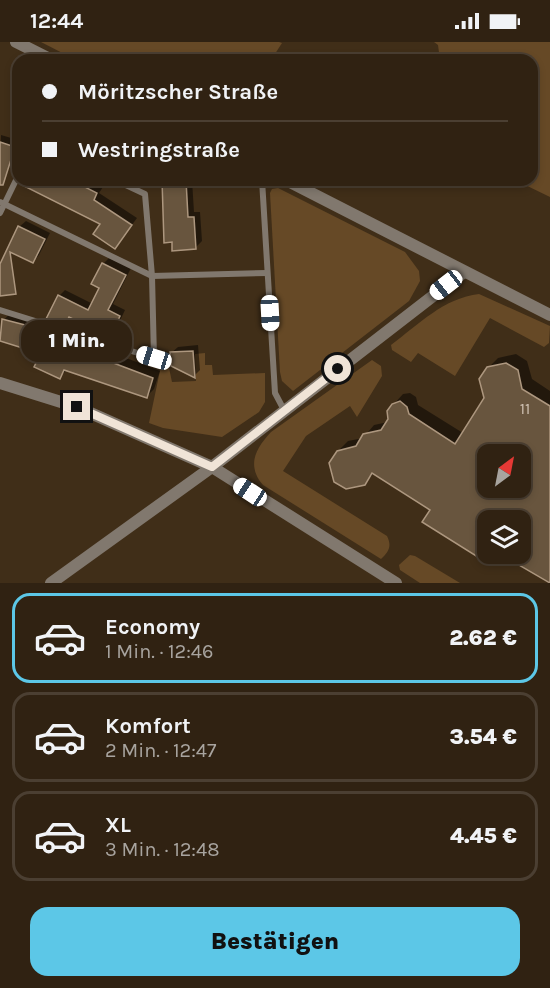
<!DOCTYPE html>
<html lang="de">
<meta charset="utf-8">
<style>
body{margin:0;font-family:Karla,sans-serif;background:#382a1b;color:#f1f3f6;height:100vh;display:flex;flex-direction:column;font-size:22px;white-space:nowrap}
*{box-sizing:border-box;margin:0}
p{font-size:20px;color:#a8a49f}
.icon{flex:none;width:33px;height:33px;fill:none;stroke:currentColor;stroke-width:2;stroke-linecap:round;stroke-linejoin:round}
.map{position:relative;height:541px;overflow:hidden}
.details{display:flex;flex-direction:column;background:#302212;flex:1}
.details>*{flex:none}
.top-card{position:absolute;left:12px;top:12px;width:526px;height:132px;border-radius:18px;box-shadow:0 3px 9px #0003,0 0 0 2px #4b3f32;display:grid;align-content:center;height:132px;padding:0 30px;background:#302212}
.needle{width:39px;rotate:32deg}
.controls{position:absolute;left:477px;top:402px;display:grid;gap:12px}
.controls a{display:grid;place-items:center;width:54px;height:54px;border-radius:12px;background:#302212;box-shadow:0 3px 9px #0003,0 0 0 2px #4b3f32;font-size:30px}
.end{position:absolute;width:27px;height:27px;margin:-14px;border:8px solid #f0e4d7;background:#111;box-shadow:0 0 0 3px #111}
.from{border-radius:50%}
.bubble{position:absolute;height:42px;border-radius:18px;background:#302212;box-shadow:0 3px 9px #0003,0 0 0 2px #4b3f32;font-size:20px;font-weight:800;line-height:42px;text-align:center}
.car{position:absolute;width:18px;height:36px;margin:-18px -9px;border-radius:8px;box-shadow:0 0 4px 2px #0007;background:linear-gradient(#fff 24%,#345 0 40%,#fff 0 76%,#345 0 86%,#fff 0)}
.top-card b{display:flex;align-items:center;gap:21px;height:57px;font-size:22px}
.top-card b+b{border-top:2px solid #4b3f32}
.top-card i{width:15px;height:15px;background:#f1f3f6}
ul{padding:10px 0 0;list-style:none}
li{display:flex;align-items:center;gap:18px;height:90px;margin:0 12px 9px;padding:0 18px;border:3px solid #4b3f32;border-radius:18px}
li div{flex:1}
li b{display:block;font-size:22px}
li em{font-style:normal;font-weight:800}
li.selected{border-color:#5cc7e7}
li>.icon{width:54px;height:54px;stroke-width:1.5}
.action{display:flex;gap:12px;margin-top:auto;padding:12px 30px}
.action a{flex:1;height:69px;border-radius:18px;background:#5cc7e7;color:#111;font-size:24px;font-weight:800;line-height:69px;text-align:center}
.status{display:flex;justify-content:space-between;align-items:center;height:42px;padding:0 30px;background:#302212;direction:ltr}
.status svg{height:16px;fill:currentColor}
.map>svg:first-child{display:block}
.green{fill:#664926}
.shadow{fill:#0007;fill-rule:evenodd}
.building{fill:#68553e;stroke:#ad977f;stroke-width:1.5;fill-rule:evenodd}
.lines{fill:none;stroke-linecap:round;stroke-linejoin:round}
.lane{stroke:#81786e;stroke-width:6}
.street{stroke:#81786e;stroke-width:12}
.route{stroke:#f0e4d7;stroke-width:8}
.labels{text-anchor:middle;stroke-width:4.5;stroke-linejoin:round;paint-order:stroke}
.number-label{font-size:16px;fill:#cec0b1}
</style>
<div class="status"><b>12:44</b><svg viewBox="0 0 49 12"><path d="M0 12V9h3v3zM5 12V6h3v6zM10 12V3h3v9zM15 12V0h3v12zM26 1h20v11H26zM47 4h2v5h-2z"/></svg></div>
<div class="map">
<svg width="550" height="541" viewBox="0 0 550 541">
<rect width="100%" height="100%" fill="#402e18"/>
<g class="green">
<path d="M41 0H279L282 1 271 18H76Z"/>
<path d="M434 0H550V155L515 138H532V18H440L438 3Z"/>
<path d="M278 146 405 210 419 229 420 239 409 259 293 349 282 339 280 330 270 151 272 147Z"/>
<path d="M479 252 550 284 549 301 544 305 490 276 455 334 418 311 411 320 392 308 391 303C419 282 444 256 479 252Z"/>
<path d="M205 311V323H212L213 333 265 331V360L259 370 222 395 163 386 149 381 161 324 169 326 172 340 196 339 195 312Z"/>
<path d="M372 318 381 324 382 334 357 375 350 364 306 394 283 429 387 494C392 504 389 510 381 517L263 443C246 423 256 406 271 390Z"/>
<path d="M410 513 415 514 460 541H420L400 528 399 523Z"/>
</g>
<g class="shadow">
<path d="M1 93 18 98 13 121 7 127 0 125Z"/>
<path d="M27 138H89L103 145 99 151 137 176 115 206 102 181Z"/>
<path d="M163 138H192L194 170H200L202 199 195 206Z"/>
<path d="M26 179 50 191 39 213 33 220 19 185Z"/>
<path d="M109 216 131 226 113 262 125 268 116 287 110 293 71 274 64 281 59 254 65 248 93 262 101 245 103 222Z"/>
<path d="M11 270 66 285 65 288 82 299 160 329 154 347 147 354 67 328 59 335 31 307 0 298 4 278Z"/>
<path d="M198 303 200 328 194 334 171 311 178 305Z"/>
<path d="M516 312 527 319 532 337 550 349V541L503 512H520V478H488V509L481 515 432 467 374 431 364 442 338 409 348 399 363 396 374 383 388 380 393 363 403 352 410 351 416 355 418 363 463 391 485 356 488 326 498 316ZM488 412H520V446H488Z"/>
</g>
<g class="building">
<path d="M0 100 15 105 3 143H0Z"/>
<path d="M22 138H71L97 151 94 158 132 183 115 207 93 192 100 182 20 142Z"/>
<path d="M162 138H186L188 175H194L196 207 172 209V200L164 201Z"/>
<path d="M18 184 45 197 33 221 10 210 16 252 0 254V222Z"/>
<path d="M102 221 126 233 108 268 120 274 110 295 69 275 65 283 46 277 58 253 88 268 99 246 91 242Z"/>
<path d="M2 277 60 292 58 296 74 306 153 336 147 356 64 328 60 337 34 325 38 317 27 312 29 308 0 299Z"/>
<path d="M193 309 195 336 171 324 170 310Z"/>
<path d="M506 321 518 328 522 347 550 364V541L500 512H520V478H488V507L481 517 422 480 430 468 372 431 365 443 346 447 334 440 329 421 337 409 356 404 363 392 381 388 388 377 387 369 392 362 400 359 407 365 409 372 455 402 484 356 479 337 487 325ZM488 412H520V446H488Z"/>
</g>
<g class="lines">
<g class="lane">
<path d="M262 138 275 351 284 368"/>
<path d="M0 160 152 234 267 231"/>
<path d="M0 171 18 134"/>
<path d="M0 268 154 316 152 234 145 152 115 138"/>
</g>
<g class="street">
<path d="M16 0 52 18"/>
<path d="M286 138 550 273"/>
<path d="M0 341 77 365 212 425 396 541"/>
<path d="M51 541 212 425 464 230"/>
</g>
</g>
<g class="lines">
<path class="route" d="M77 365 212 425 338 327"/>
</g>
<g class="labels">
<g class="number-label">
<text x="525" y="372">11</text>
</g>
</g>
</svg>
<div class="controls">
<a><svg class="needle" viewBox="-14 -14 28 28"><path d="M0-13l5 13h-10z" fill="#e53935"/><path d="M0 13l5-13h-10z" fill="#a8a49f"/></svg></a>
<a><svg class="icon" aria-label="layers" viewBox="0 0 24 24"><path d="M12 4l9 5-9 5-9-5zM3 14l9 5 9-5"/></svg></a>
</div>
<i class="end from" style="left:338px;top:327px"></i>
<i class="end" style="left:77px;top:365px"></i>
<div class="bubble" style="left:21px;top:278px;width:111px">1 Min.</div>
<i class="car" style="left:446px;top:243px;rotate:232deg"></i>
<i class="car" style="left:270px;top:271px;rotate:177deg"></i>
<i class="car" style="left:154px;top:316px;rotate:287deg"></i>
<i class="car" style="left:250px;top:450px;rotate:303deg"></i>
<div class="top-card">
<b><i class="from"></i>Möritzscher Straße</b>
<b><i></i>Westringstraße</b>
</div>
</div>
<section class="details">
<ul>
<li class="selected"><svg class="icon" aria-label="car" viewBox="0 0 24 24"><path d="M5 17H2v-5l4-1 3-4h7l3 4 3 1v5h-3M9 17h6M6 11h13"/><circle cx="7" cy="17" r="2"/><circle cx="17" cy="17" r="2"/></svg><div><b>Economy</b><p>1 Min. · 12:46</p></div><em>2.62 €</em></li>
<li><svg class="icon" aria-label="car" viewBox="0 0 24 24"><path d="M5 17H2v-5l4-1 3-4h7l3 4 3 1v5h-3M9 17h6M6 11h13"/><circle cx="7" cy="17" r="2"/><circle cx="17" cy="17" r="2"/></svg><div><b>Komfort</b><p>2 Min. · 12:47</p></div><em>3.54 €</em></li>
<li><svg class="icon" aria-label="car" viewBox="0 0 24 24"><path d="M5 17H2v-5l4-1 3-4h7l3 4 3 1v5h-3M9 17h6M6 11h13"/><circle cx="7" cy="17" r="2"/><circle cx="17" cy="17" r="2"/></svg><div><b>XL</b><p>3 Min. · 12:48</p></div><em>4.45 €</em></li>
</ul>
<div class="action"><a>Bestätigen</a></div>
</section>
